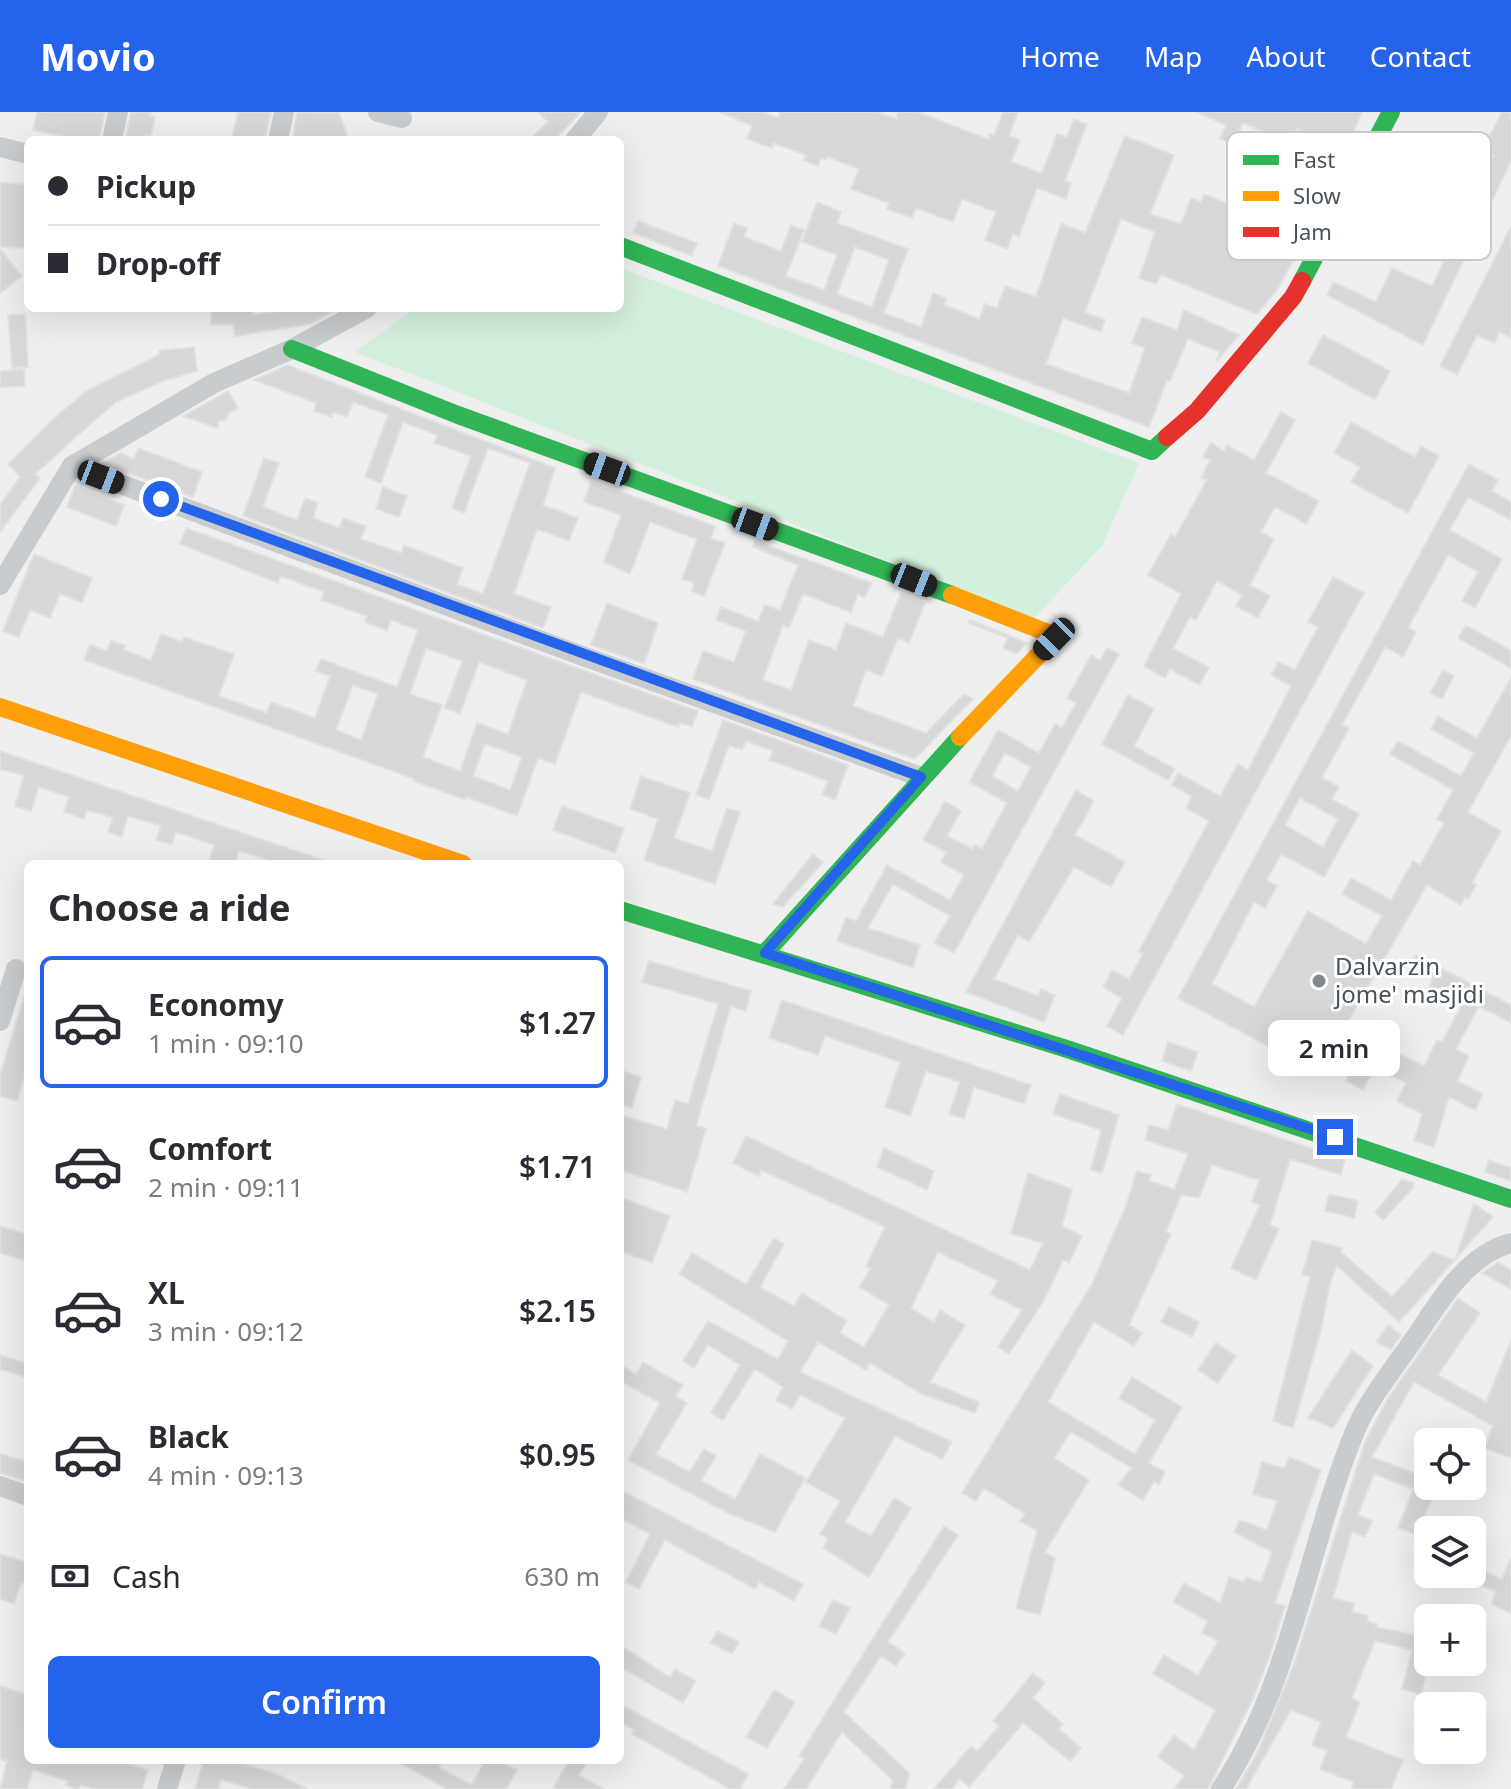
<!DOCTYPE html>
<meta charset="utf-8">
<style>
body{margin:0;font-family:"Noto Sans",sans-serif;background:#f2f2f3;color:#2b2b33;height:100vh;display:flex;flex-direction:column;font-size:30px;white-space:nowrap}
*{box-sizing:border-box;margin:0}
p{font-size:26px;color:#7c7c81}
.icon{flex:none;width:44px;height:44px;fill:none;stroke:currentColor;stroke-width:2;stroke-linecap:round;stroke-linejoin:round}
.map{position:relative;flex:1;overflow:hidden}
.details{position:absolute;left:24px;top:748px;width:600px;height:904px;display:flex;flex-direction:column;background:#fff;border-radius:12px;box-shadow:0 8px 32px #0002}
.details>*{flex:none}
.top-card{position:absolute;left:24px;top:24px;width:600px;height:176px;border-radius:12px;box-shadow:0 8px 32px #0002;display:grid;align-content:center;height:176px;padding:0 24px;background:#fff}
.fabs{position:absolute;left:1414px;top:1316px;display:grid;gap:16px}
.fabs a{display:grid;place-items:center;width:72px;height:72px;border-radius:12px;background:#fff;box-shadow:0 8px 32px #0002;font-size:40px}
.end{position:absolute;width:36px;height:36px;margin:-18px;border:10px solid #2563eb;background:#fff;box-shadow:0 0 0 4px #fff}
.from{border-radius:50%}
.bubble{position:absolute;height:56px;border-radius:12px;background:#fff;box-shadow:0 8px 32px #0002;font-size:26px;font-weight:600;line-height:56px;text-align:center}
.car{position:absolute;width:24px;height:48px;margin:-24px -12px;border-radius:10px;box-shadow:0 0 6px 2px #0007;background:linear-gradient(#222 24%,#8ab4d8 0 40%,#222 0 76%,#8ab4d8 0 86%,#222 0)}
.top-card b{display:flex;align-items:center;gap:28px;height:76px;font-size:30px}
.top-card b+b{border-top:2px solid #e1e1e2}
.top-card i{width:20px;height:20px;background:#2b2b33}
ul{padding:0;list-style:none}
li{display:flex;align-items:center;gap:24px;height:132px;margin:0 16px 12px;padding:0 8px;border:4px solid transparent;border-radius:12px}
li div{flex:1}
li b{display:block;font-size:30px}
li em{font-style:normal;font-weight:600}
li.on{border-color:#2563eb}
li>.icon{width:72px;height:72px;stroke-width:1.5}
h2{padding:0 24px;font-size:36px;line-height:96px}
.pay{display:flex;align-items:center;gap:20px;height:88px;padding:0 24px;font-size:30px}
.pay p{margin-inline-start:auto}
.cta{display:flex;gap:16px;margin-top:auto;padding:16px 24px}
.cta a{flex:1;height:92px;border-radius:12px;background:#2563eb;color:#fff;font-size:32px;font-weight:600;line-height:92px;text-align:center}
header{display:flex;align-items:center;gap:48px;box-sizing:border-box;height:112px;padding:0 40px;background:#2563eb;color:#fff}
header strong{font-size:38px}
nav{display:flex;gap:44px;margin-inline-start:auto;font-size:28px}
.map>svg:first-child{display:block}
.green{fill:#d3f0dc}
.building{fill:#d6d7d8;stroke:#e1e1e2;stroke-width:2;fill-rule:evenodd}
.lines{fill:none;stroke-linecap:round;stroke-linejoin:round}
.street{stroke:#c9ccce;stroke-width:20}
.fast{stroke:#30b455;stroke-width:18}
.slow{stroke:#ff9f0a;stroke-width:18}
.jam{stroke:#e5322d;stroke-width:18}
.route{stroke:#2563eb;stroke-width:10}
.poi-dot{fill:#828a8f;stroke:#fff;stroke-width:3}
.labels{text-anchor:middle;stroke-width:6;stroke-linejoin:round;paint-order:stroke}
.poi-label{font-size:24px;fill:#46535c;stroke:#fff;text-anchor:start}
.key{fill:#fff;stroke:#c8cbce;stroke-width:2}
.key-label{font-size:22px;fill:#46535c}
</style>
<header>
<strong>Movio</strong>
<nav><a>Home</a><a>Map</a><a>About</a><a>Contact</a></nav>
</header>
<div class="map">
<svg width="1511" height="1677" viewBox="0 0 1511 1677">
<rect width="100%" height="100%" fill="#f0efef"/>
<path class="green" d="M620 156 1139 351 1102 434 1034 506 355 240 416 196H620Z"/>
<g class="building">
<path d="M37 0H105L99 28H79L33 18Z"/>
<path d="M131 0H151L150 4 155 5 151 24 146 23 145 28H125Z"/>
<path d="M238 0H271L265 28 232 25Z"/>
<path d="M297 0 339 1 349 28 293 25Z"/>
<path d="M538 0H581L554 28H529L548 10Z"/>
<path d="M720 0H762L779 6 780 0H877L896 7 898 0H917L988 27 990 22 994 23 1003 0H1018L1009 24 1020 28 1011 50 1042 61 1057 22 1067 25 1074 7 1087 12 1065 69 1071 71 1066 87 1037 76 1019 124 1013 122 1007 137 985 128 996 100 962 87 953 110 916 96 912 106 887 97 889 91 851 77 859 57 828 45 826 48 821 46 818 54 804 48 806 43 773 31 772 36 747 27 752 14Z"/>
<path d="M1197 0H1362L1346 38 1297 17 1291 31 1243 11 1234 33 1220 27 1226 13Z"/>
<path d="M1502 0H1511V49L1423 233 1327 183 1333 170 1376 190 1392 156 1432 174 1456 125 1424 110 1430 98 1456 110 1477 66 1482 68 1494 44 1482 38Z"/>
<path d="M1125 24 1174 43 1150 102 1181 112 1191 86 1201 90 1204 82 1247 100 1251 90 1261 94 1267 79 1283 86 1278 97 1313 111 1279 175 1257 202 1161 163 1156 172 1139 166 1155 120 1121 107 1085 200 1105 208 1101 220 1063 206 1046 252 1129 281 1145 236 1132 231 1142 205 1177 218 1184 198 1239 223 1216 250 1220 240 1188 227 1170 269 1167 268 1149 315 718 154 734 111 747 116 744 125 781 139 791 113 804 118 786 164 824 178 837 143 802 130 817 90 841 100 837 111 908 137 884 201 921 215 933 181 946 186 944 193 979 207 985 192 997 196 1005 174 1036 185 1061 111 1085 121ZM855 135 889 148 872 195 837 182Z"/>
<path d="M0 71 28 72V136L0 135Z"/>
<path d="M638 109 697 131 692 144 633 121Z"/>
<path d="M1511 115V226L1500 220 1494 231 1477 223 1457 263 1440 254Z"/>
<path d="M0 137 22 164 0 181Z"/>
<path d="M211 196H252L253 203 282 199V196H340L311 212 235 224 233 212 211 213Z"/>
<path d="M25 202 28 255 12 256 8 203Z"/>
<path d="M1323 223 1390 259 1375 288 1308 251Z"/>
<path d="M194 235 197 259 163 269 116 290 104 300 35 362 40 366 0 420V392L20 365 8 352 48 312 86 279 159 243V239Z"/>
<path d="M287 253 555 356 543 393 578 406 569 429 537 417 514 482 551 495 543 516 243 404 264 346 279 351 263 395 297 408 305 386 318 391 313 406 339 416 343 406 366 414 361 427 401 441 404 433 463 456 457 472 483 482 530 351 488 336 464 401 452 396 471 344 434 331 437 323 403 310 381 371 365 365 388 303 353 290 347 305 333 300 332 305 314 299 316 291 254 268Z"/>
<path d="M24 257 25 274 0 275V259Z"/>
<path d="M228 279 238 296 230 300 224 309 220 308 217 316 183 304Z"/>
<path d="M1281 300 1295 308 1266 361 1319 389 1306 412 1275 395 1261 420 1274 427 1250 473 1270 484 1258 506 1236 494 1242 483 1217 469 1196 508 1190 505 1173 536 1209 556 1199 573 1170 557 1165 566 1144 554 1181 482 1148 463 1171 422 1175 425 1207 368 1201 366 1210 348 1203 345 1211 331 1224 339 1227 333 1254 348Z"/>
<path d="M1351 310 1415 345 1421 334 1439 344 1408 401 1351 370 1360 355 1334 341Z"/>
<path d="M138 336 202 360 193 385 102 351 120 341 134 347Z"/>
<path d="M1469 352 1498 368 1492 379 1511 390V408L1468 385 1450 418 1502 447 1475 496 1462 489 1478 460 1448 443 1408 516 1416 520 1403 545 1385 535 1342 613 1349 616 1322 666 1339 675 1332 687 1359 702 1324 765 1281 742 1267 768 1277 774 1265 796 1254 790 1212 872 1254 895 1308 799 1366 832 1382 804 1342 782 1351 766 1391 788 1413 749 1420 753 1444 711 1437 707 1453 678 1390 642 1398 629 1461 664 1474 641 1431 617 1438 604 1477 626 1511 566V624L1468 700 1501 719 1472 771 1476 773 1468 787 1465 785 1461 793 1427 773 1318 961 1178 886ZM1300 686 1338 707 1323 735 1285 713Z"/>
<path d="M591 369 715 414 711 426 725 431 704 484 692 479 694 471 682 467 697 427 650 410 630 462 604 450 621 403 584 390Z"/>
<path d="M75 374 124 393 116 414 67 395Z"/>
<path d="M383 375 407 384 399 405 376 397Z"/>
<path d="M186 416 698 599 692 615 680 611 678 615 581 580 555 652 538 646 517 704 466 685 465 688 414 669 415 667 84 548 90 533 107 539 111 528 126 534 124 538 151 548 161 522 182 530 184 525 234 542 219 584 267 601 271 590 315 606 330 564 316 559 321 547 397 575 418 518 391 508 387 519 365 510 367 504 321 488 324 480 281 464 278 471 180 432ZM426 536 462 549 445 596 460 602 479 550 527 568 508 622 477 611 460 659 423 645 442 593 410 582ZM353 573 378 582 361 628 336 618ZM485 632 522 645 510 678 473 664Z"/>
<path d="M755 429 872 471 864 486 858 482 851 500 803 482 789 516 783 513 763 568 791 578 809 528 836 538 846 511 883 525 901 481 925 491 909 531 898 526 882 564 866 558 853 594 926 621 964 582 973 587 915 647 693 567 703 539 734 550 746 519 716 508 721 495 758 509 765 493 780 498 798 453 753 435Z"/>
<path d="M34 442 92 466 82 491 60 482 50 506 30 498 19 525 3 519Z"/>
<path d="M1333 465 1364 481 1123 923 1107 914 1122 886 1103 875 1112 858 1129 867 1143 842 1139 839 1209 709 1186 696 1192 684 1172 673 1178 661 1220 684 1238 652 1248 658 1291 574 1271 563 1278 550 1295 558 1318 515 1308 510Z"/>
<path d="M607 491 658 511 644 552 591 533Z"/>
<path d="M970 508 1027 531 1016 542 1003 536 1008 526 969 511Z"/>
<path d="M1466 513 1511 539V556L1458 526Z"/>
<path d="M1107 536 1119 542 954 841 934 831 950 804 893 772 868 816 920 833 913 856 837 829 846 805 856 809 887 753 950 788 964 763 941 750 946 740 923 728 945 689 961 699 947 724 972 737 975 733 982 737 1007 691 969 670 998 618 1039 641 1055 612 1062 616 1076 591 1067 586 1091 543 1100 548ZM1005 641 1031 655 1018 679 992 664Z"/>
<path d="M1443 558 1454 564 1442 587 1430 581Z"/>
<path d="M1128 583 1154 597 1134 634 1175 657 1168 668 1102 632Z"/>
<path d="M723 608 848 653 835 688 822 683 828 669 769 648 773 639 746 629 742 638 729 633 709 688 696 683Z"/>
<path d="M0 639 329 750 328 752H266L268 748 239 739 235 752H218L209 749 214 733 176 720 172 732 156 728 161 714 128 704 122 725 108 720 113 706 87 698 84 707 64 700 69 685 39 675 31 699 15 694 24 664 0 657Z"/>
<path d="M641 664 690 681 674 726 712 739 727 696 740 700 715 772 644 748 658 707 630 697Z"/>
<path d="M1076 678 1094 689 1075 723 1125 750 1111 775 1074 755 1029 830 1018 823 994 867 1038 884 1041 877 1055 883 1044 910 966 880Z"/>
<path d="M562 694 624 716 615 741 553 718Z"/>
<path d="M813 742 823 750 783 795 773 792Z"/>
<path d="M1416 843 1511 893V911L1479 894 1456 937 1469 944 1457 969 1483 982 1475 998 1449 985 1434 1035 1414 1029 1422 1002 1397 989 1406 971 1375 955 1363 978 1346 969 1368 926 1424 954 1437 928 1442 930 1462 893 1429 875 1433 867 1410 855Z"/>
<path d="M649 849 751 879 746 899 731 894 696 1014 706 1017 687 1080 620 1058V1003L667 1017 675 988 688 992 718 892 642 870Z"/>
<path d="M25 882 28 883V953L17 989 0 984V963Z"/>
<path d="M782 888 1031 973 1024 992 974 975 964 1007 949 1002 960 970 926 959 910 1004 885 995 900 950 825 924 818 943 769 926Z"/>
<path d="M1168 930 1198 940 1191 959 1162 949Z"/>
<path d="M625 960 641 965 632 996 620 992Z"/>
<path d="M1060 982 1119 1003 1102 1061 1091 1058 1101 1018 1053 1002Z"/>
<path d="M1177 992 1345 1047 1341 1063 1290 1047 1270 1113 1279 1117 1256 1168 1231 1156 1260 1093 1252 1090 1259 1068 1212 1053 1199 1086 1181 1083 1166 1120 1171 1122 1129 1213 1142 1221 1134 1234 1094 1210 1048 1290 1135 1342 1155 1308 1119 1286 1132 1265 1182 1295 1149 1351 1165 1360 1159 1373 1154 1370 1143 1388 1118 1373 1132 1356 1071 1320 1054 1346 1089 1368 1045 1440 1055 1447 1040 1503 1016 1496 1037 1419 1020 1409 1025 1402 984 1376 976 1389 962 1381 1092 1172 1125 1096 1137 1059 1151 1063 1149 1069 1174 1077 1188 1042 1145 1028 1149 1013 1168 1018Z"/>
<path d="M746 1024 1030 1158 1043 1131 1011 1122 1028 1061 1072 1077 1062 1114 1082 1124 1069 1151 1063 1148 1043 1190 1009 1242 998 1235 1022 1198 990 1182 998 1169 938 1140 911 1196 934 1210 940 1198 965 1213 930 1270 979 1290 975 1301 922 1282 870 1251 866 1258 818 1230 800 1260 952 1330 942 1347 895 1324 845 1410 871 1424 894 1386 911 1396 869 1465 823 1436 828 1427 820 1422 840 1389 806 1370 845 1306 800 1283 792 1297 776 1288 783 1275 755 1257 723 1308 711 1301 740 1253 708 1233 694 1256 683 1249 708 1209 778 1247 788 1229 679 1162 692 1141 746 1172 774 1126 784 1132 760 1175 794 1194 802 1181 847 1209 840 1221 864 1235 889 1193 859 1175 871 1156 866 1154 885 1115 761 1058 759 1064 733 1051Z"/>
<path d="M884 1036 934 1059 927 1078 877 1055Z"/>
<path d="M1489 1048 1511 1056V1069L1485 1060Z"/>
<path d="M1402 1067 1414 1071 1413 1076 1383 1108 1375 1101Z"/>
<path d="M1329 1082 1358 1089 1354 1106 1325 1099Z"/>
<path d="M620 1085 670 1104 652 1151 620 1139Z"/>
<path d="M1474 1092 1493 1105 1399 1210 1337 1154 1330 1171 1322 1214 1293 1316 1273 1309 1310 1165 1302 1163 1312 1128 1342 1136 1341 1140 1392 1185 1432 1140 1455 1148Z"/>
<path d="M0 1114 28 1123 24 1148 0 1141Z"/>
<path d="M1498 1150 1511 1158V1177L1482 1161Z"/>
<path d="M1458 1186 1480 1201 1438 1263 1486 1290 1511 1229V1346L1484 1336 1493 1314 1414 1270 1372 1345 1419 1363 1428 1342V1374H1437L1417 1423 1398 1416 1413 1377 1374 1362 1358 1403 1372 1409 1365 1425 1352 1420 1333 1486 1354 1491 1352 1500 1368 1504 1367 1509 1377 1512 1376 1515 1428 1526V1554L1421 1582 1402 1577 1412 1538 1375 1529 1352 1586 1360 1590 1346 1625 1403 1648 1391 1677H1352L1353 1670 1320 1657 1327 1639 1312 1633 1321 1610 1291 1598 1246 1677H1236L1257 1641 1294 1552 1365 1330 1388 1286Z"/>
<path d="M1169 1195 1199 1210 1192 1225 1161 1210Z"/>
<path d="M1389 1213 1401 1223 1391 1238 1376 1230Z"/>
<path d="M1216 1231 1236 1244 1218 1271 1198 1258Z"/>
<path d="M1352 1238 1373 1254 1333 1316 1308 1306Z"/>
<path d="M0 1243 28 1252V1266L0 1257Z"/>
<path d="M643 1250 683 1273 676 1284 687 1291 656 1342 689 1360 704 1337 716 1344 701 1369 735 1387 760 1342 805 1366 775 1420 728 1401 628 1348 660 1291 620 1269 624 1255 636 1262Z"/>
<path d="M0 1342 28 1350V1370L0 1361Z"/>
<path d="M1289 1345 1321 1358 1275 1491 1285 1494 1270 1543 1253 1587 1208 1677H1174L1184 1664 1158 1645 1174 1623 1194 1638 1215 1598 1153 1562 1164 1543 1198 1563 1218 1529 1202 1521 1208 1509 1173 1490 1184 1471 1220 1491 1229 1465 1244 1470 1246 1465 1261 1470 1272 1440 1234 1420 1240 1408 1267 1418 1277 1389 1253 1382 1262 1350 1284 1356Z"/>
<path d="M620 1378 803 1472 794 1489 759 1470 755 1477 665 1428 639 1477 626 1470 650 1422 620 1406Z"/>
<path d="M944 1414 958 1423 888 1530 905 1541 896 1554 881 1544 844 1600 910 1662 905 1677H890L893 1669 842 1620 806 1677H784L804 1647 799 1644Z"/>
<path d="M0 1442 28 1451V1473L21 1471 14 1492 0 1487Z"/>
<path d="M1511 1447V1501L1491 1492 1496 1480 1472 1469V1454L1502 1467Z"/>
<path d="M833 1488 850 1496 836 1522 819 1514Z"/>
<path d="M717 1519 739 1530 732 1542 710 1531Z"/>
<path d="M620 1533 670 1565 675 1557 696 1569 683 1591 620 1555Z"/>
<path d="M1033 1561 1045 1571 1033 1586 1063 1612 1059 1617 1081 1636 1070 1649 1023 1611 969 1675 960 1667 952 1677H934L971 1634 977 1639 999 1614 993 1609Z"/>
<path d="M0 1574 28 1583V1648H118L148 1658 142 1677H95L81 1673 77 1677 66 1673 68 1669 33 1658 27 1677H0L7 1649 0 1647Z"/>
<path d="M774 1578 795 1590 767 1636 746 1625Z"/>
<path d="M620 1592 748 1662 740 1677H730L632 1622 634 1618 620 1610Z"/>
<path d="M204 1648H244L243 1652 277 1662 307 1677H253L221 1668 218 1677H195Z"/>
<path d="M395 1648H443L439 1656 472 1673 485 1648H497L517 1658 506 1677H447Z"/>
<path d="M569 1648H588L579 1663 604 1677H553Z"/>
</g>
<g class="lines">
<g class="street">
<path d="M378 0 402 6"/>
<path d="M112 28 118 0"/>
<path d="M278 28 284 0"/>
<path d="M575 28 598 0"/>
<path d="M0 35 28 42"/>
<path d="M72 354 577 542 921 665"/>
<path d="M0 473 72 354 214 271 292 237 367 196"/>
<path d="M0 909 16 857"/>
<path d="M0 1374 28 1384"/>
<path d="M167 1677 176 1648"/>
<path d="M1221 1677C1292 1570 1307 1436 1355 1319 1368 1287 1401 1247 1421 1217 1443 1183 1470 1142 1511 1131"/>
</g>
<g class="fast">
<path d="M620 134 1152 339 1167 325"/>
<path d="M1302 169 1391 0"/>
<path d="M292 237 458 303 952 483"/>
<path d="M620 798 1067 937 1511 1087"/>
<path d="M765 841 960 625"/>
</g>
<g class="slow">
<path d="M952 483 1048 521 1054 527 960 625"/>
<path d="M0 595 463 752"/>
</g>
<path class="jam" d="M1167 325 1197 299 1293 185 1302 169"/>
</g>
<g class="lines">
<path class="route" d="M161 387 921 665 765 841 1335 1025"/>
</g>
<circle class="poi-dot" cx="1319" cy="869" r="8"/>
<g class="labels">
<g class="poi-label">
<text x="1335" y="863">Dalvarzin<tspan x="1335" dy="28">jome' masjidi</tspan></text>
</g>
</g>
<rect x="1227" y="20" width="264" height="128" rx="12" class="key"/>
<rect x="1243" y="43" width="36" height="10" fill="#30b455"/>
<rect x="1243" y="79" width="36" height="10" fill="#ff9f0a"/>
<rect x="1243" y="115" width="36" height="10" fill="#e5322d"/>
<g class="key-label">
<text x="1293" y="56">Fast</text>
<text x="1293" y="92">Slow</text>
<text x="1293" y="128">Jam</text>
</g>
</svg>
<div class="fabs">
<a><svg class="icon" aria-label="locate" viewBox="0 0 24 24"><circle cx="12" cy="12" r="6"/><path d="M12 2v4M12 18v4M2 12h4M18 12h4"/></svg></a>
<a><svg class="icon" aria-label="layers" viewBox="0 0 24 24"><path d="M12 4l9 5-9 5-9-5zM3 14l9 5 9-5"/></svg></a>
<a>+</a>
<a>−</a>
</div>
<i class="end from" style="left:161px;top:387px"></i>
<i class="end" style="left:1335px;top:1025px"></i>
<div class="bubble" style="left:1268px;top:908px;width:132px">2 min</div>
<i class="car" style="left:607px;top:357px;rotate:290deg"></i>
<i class="car" style="left:101px;top:365px;rotate:111deg"></i>
<i class="car" style="left:755px;top:412px;rotate:110deg"></i>
<i class="car" style="left:914px;top:468px;rotate:112deg"></i>
<i class="car" style="left:1054px;top:527px;rotate:224deg"></i>
<div class="top-card">
<b><i class="from"></i>Pickup</b>
<b><i></i>Drop-off</b>
</div>
<section class="details">
<h2>Choose a ride</h2>
<ul>
<li class="on"><svg class="icon" aria-label="car" viewBox="0 0 24 24"><path d="M5 17H2v-5l4-1 3-4h7l3 4 3 1v5h-3M9 17h6M6 11h13"/><circle cx="7" cy="17" r="2"/><circle cx="17" cy="17" r="2"/></svg><div><b>Economy</b><p>1 min · 09:10</p></div><em>$1.27</em></li>
<li><svg class="icon" aria-label="car" viewBox="0 0 24 24"><path d="M5 17H2v-5l4-1 3-4h7l3 4 3 1v5h-3M9 17h6M6 11h13"/><circle cx="7" cy="17" r="2"/><circle cx="17" cy="17" r="2"/></svg><div><b>Comfort</b><p>2 min · 09:11</p></div><em>$1.71</em></li>
<li><svg class="icon" aria-label="car" viewBox="0 0 24 24"><path d="M5 17H2v-5l4-1 3-4h7l3 4 3 1v5h-3M9 17h6M6 11h13"/><circle cx="7" cy="17" r="2"/><circle cx="17" cy="17" r="2"/></svg><div><b>XL</b><p>3 min · 09:12</p></div><em>$2.15</em></li>
<li><svg class="icon" aria-label="car" viewBox="0 0 24 24"><path d="M5 17H2v-5l4-1 3-4h7l3 4 3 1v5h-3M9 17h6M6 11h13"/><circle cx="7" cy="17" r="2"/><circle cx="17" cy="17" r="2"/></svg><div><b>Black</b><p>4 min · 09:13</p></div><em>$0.95</em></li>
</ul>
<div class="pay"><svg class="icon" aria-label="cash" viewBox="0 0 24 24"><path d="M3 7h18v10H3z"/><circle cx="12" cy="12" r="2"/></svg>Cash<p>630 m</p></div>
<div class="cta"><a>Confirm</a></div>
</section>
</div>
